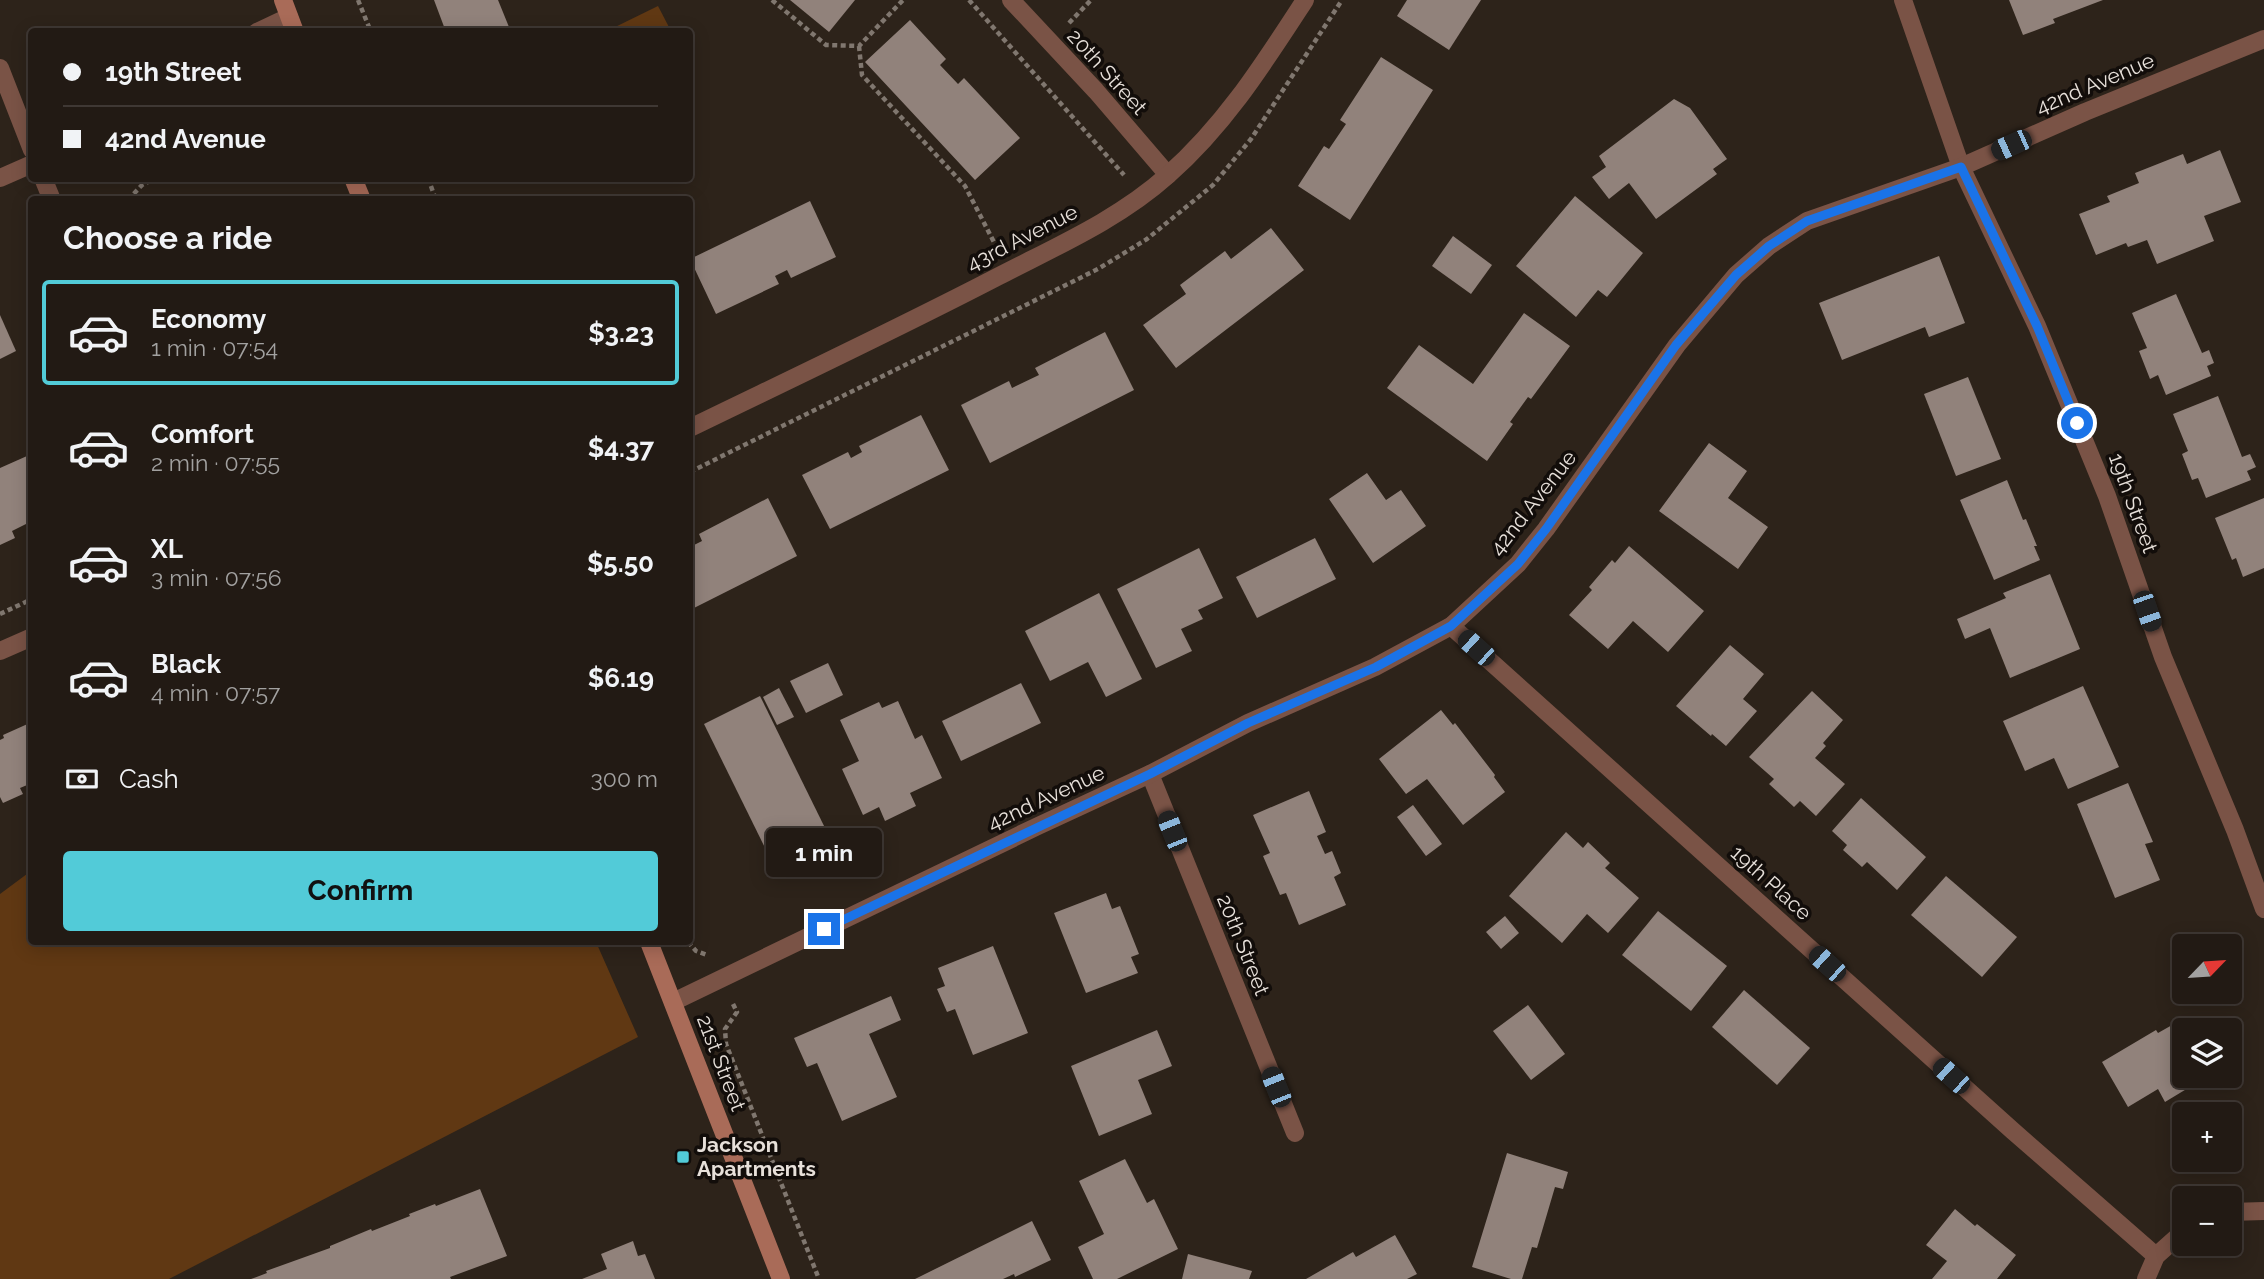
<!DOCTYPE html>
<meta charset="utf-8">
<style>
body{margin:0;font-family:Raleway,sans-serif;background:#2e2722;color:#f1f3f6;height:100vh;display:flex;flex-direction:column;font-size:26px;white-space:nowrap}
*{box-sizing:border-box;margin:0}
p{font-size:23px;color:#a2a1a0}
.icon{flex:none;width:38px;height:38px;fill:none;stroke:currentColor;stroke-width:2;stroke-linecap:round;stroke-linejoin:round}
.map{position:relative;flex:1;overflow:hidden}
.panel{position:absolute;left:28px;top:196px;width:665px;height:749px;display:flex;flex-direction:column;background:#221a14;border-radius:7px;box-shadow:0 4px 18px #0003,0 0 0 2px #3f3834}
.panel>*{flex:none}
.banner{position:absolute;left:28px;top:28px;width:665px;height:154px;border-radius:7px;box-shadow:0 4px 18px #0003,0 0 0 2px #3f3834;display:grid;align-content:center;height:154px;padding:0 35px;background:#221a14}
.needle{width:46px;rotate:65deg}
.tools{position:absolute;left:2172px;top:934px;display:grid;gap:14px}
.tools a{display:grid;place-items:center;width:70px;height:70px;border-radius:7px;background:#221a14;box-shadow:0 4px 18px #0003,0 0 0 2px #3f3834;font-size:35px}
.end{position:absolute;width:32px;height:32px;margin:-16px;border:9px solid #1a73e8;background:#fff;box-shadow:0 0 0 4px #fff}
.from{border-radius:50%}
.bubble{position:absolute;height:49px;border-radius:7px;background:#221a14;box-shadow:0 4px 18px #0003,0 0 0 2px #3f3834;font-size:23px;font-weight:700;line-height:49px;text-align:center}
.car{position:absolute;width:21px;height:42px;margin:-21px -10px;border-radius:9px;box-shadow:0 0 5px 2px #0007;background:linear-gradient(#222 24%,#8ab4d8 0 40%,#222 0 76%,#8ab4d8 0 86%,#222 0)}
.banner b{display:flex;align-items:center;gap:24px;height:66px;font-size:26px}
.banner b+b{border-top:2px solid #3f3834}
.banner i{width:18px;height:18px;background:#f1f3f6}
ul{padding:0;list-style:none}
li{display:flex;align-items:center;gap:21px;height:105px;margin:0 14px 10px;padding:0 21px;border:4px solid transparent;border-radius:7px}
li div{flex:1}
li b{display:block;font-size:26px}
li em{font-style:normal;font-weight:700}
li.on{border-color:#52cbd8}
li>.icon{width:63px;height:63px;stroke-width:1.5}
h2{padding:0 35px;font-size:32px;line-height:84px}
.pay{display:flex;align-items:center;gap:18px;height:77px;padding:0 35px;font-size:26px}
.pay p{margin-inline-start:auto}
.action{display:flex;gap:14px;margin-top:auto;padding:14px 35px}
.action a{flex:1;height:80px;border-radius:7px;background:#52cbd8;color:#111;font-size:28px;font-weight:700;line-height:80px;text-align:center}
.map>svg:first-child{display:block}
.green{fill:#603813}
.building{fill:#91827b}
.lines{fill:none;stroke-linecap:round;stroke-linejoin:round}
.path{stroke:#80776f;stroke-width:4.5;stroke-dasharray:5 3.5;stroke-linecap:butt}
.street{stroke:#7a5346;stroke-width:18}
.secondary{stroke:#a96b58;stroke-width:18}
.route{stroke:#1a73e8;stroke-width:9}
.poi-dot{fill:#52cbd8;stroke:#120d0a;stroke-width:2.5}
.labels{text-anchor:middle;stroke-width:7;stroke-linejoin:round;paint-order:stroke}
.street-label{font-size:21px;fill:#e7e0da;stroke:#120d0a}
.poi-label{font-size:21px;font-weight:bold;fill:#e7e0da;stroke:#120d0a;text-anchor:start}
</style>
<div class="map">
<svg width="2264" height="1279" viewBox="0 0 2264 1279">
<rect width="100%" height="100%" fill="#2d231a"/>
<g class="green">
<path d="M658 6 671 31H607Z"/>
<path d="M31 871 32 942H596L638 1037 169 1279H0V894Z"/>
</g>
<g class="building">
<path d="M434 0H498L511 32H446Z"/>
<path d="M790 0H855L829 32Z"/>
<path d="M1407 0H1481L1449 50 1397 16Z"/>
<path d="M2009 0H2103L2053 19 2055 23 2023 35Z"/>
<path d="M910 20 946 59 940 65 958 84 964 78 1020 138 975 180 865 62Z"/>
<path d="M1381 57 1433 90 1350 220 1298 186 1324 146 1329 149 1346 124 1340 120Z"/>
<path d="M1674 99 1690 108 1727 159 1713 169 1717 174 1656 219 1629 183 1609 199 1592 177 1606 167 1599 156Z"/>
<path d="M2220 150 2241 202 2204 216 2214 241 2157 264 2147 240 2128 247 2126 243 2096 255 2079 214 2110 202 2107 196 2139 183 2135 173 2183 154 2187 164Z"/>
<path d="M1575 196 1643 253 1607 297 1598 290 1576 317 1516 266Z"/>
<path d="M810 201 836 257 791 278 787 270 775 276 779 284 716 314 690 259Z"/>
<path d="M1271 228 1304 270 1176 368 1143 325 1186 294 1180 285 1225 251 1231 259Z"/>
<path d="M1453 236 1492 265 1471 294 1432 266Z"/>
<path d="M1939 256 1965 323 1929 337 1925 327 1842 360 1819 303Z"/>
<path d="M2176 294 2202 353 2209 350 2214 363 2207 366 2211 376 2166 395 2158 375 2150 379 2139 351 2147 348 2132 313Z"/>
<path d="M1524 313 1570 346 1531 399 1528 397 1510 422 1513 424 1487 461 1387 388 1419 345 1473 384Z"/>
<path d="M0 315 16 351 0 359Z"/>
<path d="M1105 332 1134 390 990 463 961 405 1009 381 1012 388 1039 375 1035 368Z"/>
<path d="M1968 377 2001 459 1956 476 1924 394Z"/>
<path d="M2218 396 2242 457 2250 454 2256 467 2247 471 2251 480 2206 498 2198 478 2192 480 2182 454 2188 451 2173 414Z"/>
<path d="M921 415 949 470 830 529 802 475 848 452 851 458 862 452 859 446Z"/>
<path d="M1709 443 1747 471 1728 498 1768 527 1738 569 1659 511Z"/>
<path d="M27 456 32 466V521L12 531 15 538 0 545V468Z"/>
<path d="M1367 473 1386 500 1401 490 1426 526 1373 563 1329 499Z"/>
<path d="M2007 480 2023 520 2026 519 2037 546H2034L2040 560 1994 580 1960 500Z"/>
<path d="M768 498 797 556 690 610V547L702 541 699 534Z"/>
<path d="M2264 498V568L2243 577 2236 558 2232 560 2215 518Z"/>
<path d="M1315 538 1336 579 1257 618 1236 577Z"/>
<path d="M1629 546 1704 611 1668 652 1633 621 1608 649 1569 615 1592 590 1589 587 1612 560 1615 563Z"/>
<path d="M1199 548 1223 598 1198 610 1203 619 1181 629 1192 651 1156 668 1117 589Z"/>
<path d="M2050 574 2080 649 2010 678 1990 628 1965 639 1957 619 2006 598 2003 593Z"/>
<path d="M1099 593 1142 679 1106 697 1088 662 1050 681 1025 631Z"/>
<path d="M1730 645 1764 674 1743 699 1757 711 1726 746 1712 734 1711 736 1676 706Z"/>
<path d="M828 663 843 695 806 713 790 681Z"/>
<path d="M1021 683 1041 723 961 761 942 721Z"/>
<path d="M2083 686 2119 767 2068 789 2054 758 2025 771 2003 721Z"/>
<path d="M779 688 794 717 777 725 763 697Z"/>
<path d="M1812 691 1843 720 1823 743 1826 746 1815 758 1845 784 1816 816 1800 801 1794 807 1769 784 1774 779 1749 757Z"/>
<path d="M760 696 828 834 772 862 704 724Z"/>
<path d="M898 701 915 739 922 735 942 778 910 793 916 806 885 821 879 807 863 815 842 769 859 761 840 720 879 702 882 708Z"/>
<path d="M1441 710 1453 725 1455 723 1495 775 1494 777 1505 792 1463 825 1427 779 1406 794 1379 759Z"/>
<path d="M32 722V783L20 788 23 794 3 803 0 797V740L4 738 3 735Z"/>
<path d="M2128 783 2153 842 2145 844 2160 880 2115 898 2077 804Z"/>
<path d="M1309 791 1326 832 1317 836 1325 854 1332 851 1341 873 1334 877 1346 905 1299 925 1286 893 1280 895 1263 856 1270 853 1253 815Z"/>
<path d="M1861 798 1926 857 1897 890 1867 862 1862 867 1843 850 1847 845 1832 831Z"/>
<path d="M1413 805 1442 844 1426 856 1397 817Z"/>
<path d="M1566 832 1583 848 1588 842 1610 863 1605 868 1639 898 1608 933 1587 914 1562 943 1509 896Z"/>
<path d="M1946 876 2017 937 1982 977 1911 915Z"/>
<path d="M1106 893 1112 909 1120 906 1139 954 1131 957 1138 973 1086 993 1054 913Z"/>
<path d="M1658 911 1727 966 1691 1011 1622 955Z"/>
<path d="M1505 916 1519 933 1501 949 1486 932Z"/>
<path d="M993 946 1028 1033 973 1055 955 1009 947 1012 937 989 945 986 938 968Z"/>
<path d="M1744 990 1810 1048 1777 1085 1712 1027Z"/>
<path d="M891 996 901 1020 869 1034 897 1097 842 1121 817 1063 807 1067 794 1038Z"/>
<path d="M1528 1005 1565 1054 1531 1080 1493 1031Z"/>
<path d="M2188 1016 2196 1031H2184V1076H2208L2165 1102 2158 1089 2128 1107 2102 1062 2156 1030 2158 1033Z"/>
<path d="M1157 1030 1172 1066 1138 1080 1152 1114 1099 1136 1071 1066Z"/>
<path d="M1507 1153 1568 1172 1563 1189 1555 1187 1537 1248 1532 1247 1522 1279H1511L1472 1267Z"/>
<path d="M1125 1159 1147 1203 1154 1199 1178 1249 1117 1279H1093L1078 1247 1104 1234 1079 1181Z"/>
<path d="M480 1189 507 1256 450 1277 451 1279H251L267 1273 266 1271 330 1248V1246L371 1229 372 1231 410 1216 409 1214 435 1204 436 1206Z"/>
<path d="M1955 1209 1975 1226 1977 1224 2016 1255 1997 1279H1932L1947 1261 1926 1245Z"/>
<path d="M1032 1221 1051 1260 1015 1277 1014 1274 1003 1279H915Z"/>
<path d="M1395 1235 1417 1274 1407 1279H1306L1353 1252 1356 1257Z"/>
<path d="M633 1241 638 1256 645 1254 655 1279H582L607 1269 601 1254Z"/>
<path d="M1188 1254 1252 1271 1249 1279H1182Z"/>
</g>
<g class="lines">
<g class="path">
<path d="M358 0 371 32"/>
<path d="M772 0 826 45 859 46 903 0"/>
<path d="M969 0 1124 175"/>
<path d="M1069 23 1091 0"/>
<path d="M859 46 862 75 965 186 997 248"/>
<path d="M428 178 436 200"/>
<path d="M128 200 142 185 156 178"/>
<path d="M690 472 1098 269 1147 239 1213 185 1251 139 1342 0"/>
<path d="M0 614 32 599"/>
<path d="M688 942 696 951 707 955"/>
<path d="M733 1004 737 1012 725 1029 726 1044 819 1279"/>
</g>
<g class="street">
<path d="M1011 0 1096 91 1168 175"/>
<path d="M1903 0 1961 167 2037 326 2107 496 2163 657 2235 830 2264 909"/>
<path d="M257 32 289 17"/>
<path d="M0 68 32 150"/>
<path d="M0 178 32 164"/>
<path d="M43 178 52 200"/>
<path d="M690 428C793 378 897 329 999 276 1057 246 1119 219 1168 175 1225 125 1264 63 1305 0"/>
<path d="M1451 626 2013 1131 2156 1256"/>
<path d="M0 651 32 637"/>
<path d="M1150 774 1295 1133"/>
<path d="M673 1002 1038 826 1150 774 1248 723 1375 667 1451 626 1518 564 1546 529 1677 345 1736 275 1769 246 1807 221 1961 167 2085 112 2264 39"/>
<path d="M2230 1212 2264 1211"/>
<path d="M2146 1279 2156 1256 2184 1231"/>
</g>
<g class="secondary">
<path d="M283 0 295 32"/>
<path d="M353 178 362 200"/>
<path d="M649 942 781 1279"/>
</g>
</g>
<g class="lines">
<path class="route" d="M824 929 1150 774 1248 723 1376 667 1451 626 1518 564 1546 529 1676 345 1736 275 1769 246 1807 221 1961 167 2037 326 2077 423"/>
</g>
<rect class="poi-dot" x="676" y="1150" width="14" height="14" rx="3.5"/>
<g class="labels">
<g class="street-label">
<text transform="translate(1107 72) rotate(48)" y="7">20th Street</text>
<text transform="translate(2095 84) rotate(-23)" y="7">42nd Avenue</text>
<text transform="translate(1022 238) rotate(-27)" y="7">43rd Avenue</text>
<text transform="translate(1533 503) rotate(-52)" y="7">42nd Avenue</text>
<text transform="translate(2133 503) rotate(70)" y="7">19th Street</text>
<text transform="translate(1046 798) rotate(-25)" y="7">42nd Avenue</text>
<text transform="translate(1771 883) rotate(42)" y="7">19th Place</text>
<text transform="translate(1243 945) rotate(68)" y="7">20th Street</text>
<text transform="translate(721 1063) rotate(69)" y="7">21st Street</text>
</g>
<g class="poi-label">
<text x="697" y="1152">Jackson<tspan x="697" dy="24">Apartments</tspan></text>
</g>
</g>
</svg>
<div class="tools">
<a><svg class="needle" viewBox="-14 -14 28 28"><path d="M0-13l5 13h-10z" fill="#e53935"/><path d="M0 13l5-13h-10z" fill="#a2a1a0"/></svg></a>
<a><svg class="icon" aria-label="layers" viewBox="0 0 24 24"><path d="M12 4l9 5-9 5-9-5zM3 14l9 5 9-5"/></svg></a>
<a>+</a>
<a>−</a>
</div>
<i class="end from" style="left:2077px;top:423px"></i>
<i class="end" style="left:824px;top:929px"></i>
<div class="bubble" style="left:766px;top:828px;width:116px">1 min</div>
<i class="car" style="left:2011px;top:145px;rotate:246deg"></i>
<i class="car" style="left:2147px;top:611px;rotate:161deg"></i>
<i class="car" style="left:1476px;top:648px;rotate:312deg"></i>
<i class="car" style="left:1172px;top:831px;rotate:338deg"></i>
<i class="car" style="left:1827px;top:964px;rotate:312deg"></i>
<i class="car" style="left:1951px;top:1076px;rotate:312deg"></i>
<i class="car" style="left:1276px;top:1087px;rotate:338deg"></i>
<div class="banner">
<b><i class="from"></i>19th Street</b>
<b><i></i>42nd Avenue</b>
</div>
<section class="panel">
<h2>Choose a ride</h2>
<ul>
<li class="on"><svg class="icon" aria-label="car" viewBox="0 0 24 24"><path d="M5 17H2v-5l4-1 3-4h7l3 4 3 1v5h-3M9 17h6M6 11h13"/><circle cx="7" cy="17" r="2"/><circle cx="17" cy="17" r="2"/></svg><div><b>Economy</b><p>1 min · 07:54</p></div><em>$3.23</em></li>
<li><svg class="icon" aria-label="car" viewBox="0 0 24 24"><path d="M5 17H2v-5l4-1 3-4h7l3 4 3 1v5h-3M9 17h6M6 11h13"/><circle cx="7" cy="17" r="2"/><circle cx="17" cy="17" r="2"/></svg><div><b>Comfort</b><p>2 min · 07:55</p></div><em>$4.37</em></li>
<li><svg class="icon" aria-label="car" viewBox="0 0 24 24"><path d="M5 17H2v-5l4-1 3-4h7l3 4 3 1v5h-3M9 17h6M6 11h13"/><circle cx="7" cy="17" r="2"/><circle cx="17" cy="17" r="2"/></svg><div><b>XL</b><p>3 min · 07:56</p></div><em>$5.50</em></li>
<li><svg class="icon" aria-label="car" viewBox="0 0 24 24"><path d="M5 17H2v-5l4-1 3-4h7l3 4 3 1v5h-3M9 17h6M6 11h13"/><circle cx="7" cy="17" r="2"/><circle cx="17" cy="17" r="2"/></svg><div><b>Black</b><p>4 min · 07:57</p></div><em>$6.19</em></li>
</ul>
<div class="pay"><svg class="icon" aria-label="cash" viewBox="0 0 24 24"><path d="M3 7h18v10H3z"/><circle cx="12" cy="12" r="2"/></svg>Cash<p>300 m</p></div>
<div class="action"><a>Confirm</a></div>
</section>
</div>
